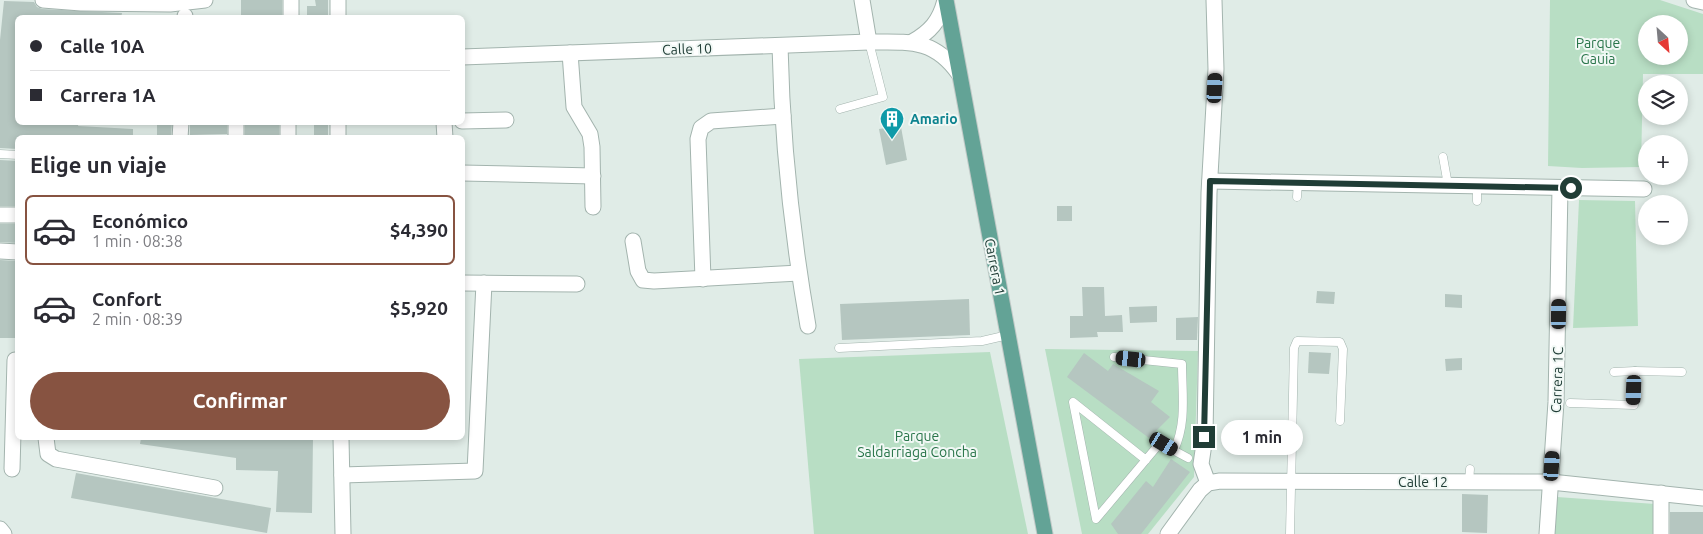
<!DOCTYPE html>
<html lang="es">
<meta charset="utf-8">
<style>
body{margin:0;font-family:Ubuntu,sans-serif;background:#f2f2f3;color:#2b2b33;height:100vh;display:flex;flex-direction:column;font-size:19px;white-space:nowrap}
*{box-sizing:border-box;margin:0}
p{font-size:16px;color:#7c7c81}
.icon{flex:none;width:28px;height:28px;fill:none;stroke:currentColor;stroke-width:2;stroke-linecap:round;stroke-linejoin:round}
.map{position:relative;flex:1;overflow:hidden}
.drawer{position:absolute;left:15px;top:135px;width:450px;height:305px;display:flex;flex-direction:column;background:#fff;border-radius:8px;box-shadow:0 2px 8px #0003}
.drawer>*{flex:none}
.guide{position:absolute;left:15px;top:15px;width:450px;height:110px;border-radius:8px;box-shadow:0 2px 8px #0003;display:grid;align-content:center;height:110px;padding:0 15px;background:#fff}
.needle{width:32px;rotate:154deg}
.buttons{position:absolute;left:1638px;top:15px;display:grid;gap:10px}
.buttons a{display:grid;place-items:center;width:50px;height:50px;border-radius:50%;background:#fff;box-shadow:0 2px 8px #0003;font-size:25px}
.end{position:absolute;width:22px;height:22px;margin:-11px;border:6px solid #203d36;background:#fff;box-shadow:0 0 0 2px #fff}
.from{border-radius:50%}
.bubble{position:absolute;height:35px;border-radius:18px;background:#fff;box-shadow:0 2px 8px #0003;font-size:16px;font-weight:700;line-height:35px;text-align:center}
.car{position:absolute;width:15px;height:30px;margin:-15px -8px;border-radius:6px;box-shadow:0 0 4px 1px #0007;background:linear-gradient(#222 24%,#8ab4d8 0 40%,#222 0 76%,#8ab4d8 0 86%,#222 0)}
.guide b{display:flex;align-items:center;gap:18px;height:48px;font-size:19px}
.guide b+b{border-top:1px solid #e1e1e2}
.guide i{width:12px;height:12px;background:#2b2b33}
ul{padding:0;list-style:none}
li{display:flex;align-items:center;gap:15px;height:70px;margin:0 10px 8px;padding:0 5px;border:2px solid transparent;border-radius:8px}
li div{flex:1}
li b{display:block;font-size:19px}
li em{font-style:normal;font-weight:700}
li.current{border-color:#875341}
li>.icon{width:45px;height:45px;stroke-width:1.5}
h2{padding:0 15px;font-size:22px;line-height:60px}
.action{display:flex;gap:10px;margin-top:auto;padding:10px 15px}
.action a{flex:1;height:58px;border-radius:30px;background:#875341;color:#fff;font-size:20px;font-weight:700;line-height:58px;text-align:center}
.map>svg:first-child{display:block}
.green{fill:#b8dec4;fill-rule:evenodd}
.building{fill:#b5c6c0}
.lines{fill:none;stroke-linecap:round;stroke-linejoin:round}
.service-casing{stroke:#a3b4ae;stroke-width:9}
.minor-casing{stroke:#a3b4ae;stroke-width:17}
.tertiary-casing{stroke:#a3b4ae;stroke-width:17}
.primary-casing{stroke:#c1c9c7;stroke-width:17}
.service{stroke:#fff;stroke-width:8}
.minor{stroke:#fff;stroke-width:15}
.tertiary{stroke:#fff;stroke-width:15}
.primary{stroke:#63a396;stroke-width:15}
.route{stroke:#203d36;stroke-width:6}
.labels{text-anchor:middle;stroke-width:4;stroke-linejoin:round;paint-order:stroke}
.park-label{font-size:14px;fill:#29754a;stroke:#f1f8f5}
.street-label{font-size:14px;fill:#203d36;stroke:#f1f8f5}
.culture-label{font-size:14px;font-weight:bold;fill:#0d838f;stroke:#f1f8f5;text-anchor:start}
</style>
<div class="map">
<svg width="1703" height="534" viewBox="0 0 1703 534">
<rect width="100%" height="100%" fill="#e0ece7"/>
<g class="green">
<path d="M1550 0H1660L1703 14V74H1643L1641 167 1582 168 1548 166ZM1646 24H1679V56H1646Z"/>
<path d="M1579 200 1635 201 1638 326 1573 328Z"/>
<path d="M1045 349 1198 351 1194 477 1148 534H1082Z"/>
<path d="M990 352 1028 534H814L799 359Z"/>
<path d="M1557 497 1655 504 1654 534H1553Z"/>
</g>
<g class="building">
<rect x="241" y="0" width="41" height="18"/>
<path d="M315 0H328V18H307V6H316Z"/>
<path d="M4 1 34 2 37 7 42 9 122 13 121 18H18V123L61 125V122H79L78 126 133 129V138H18V149L0 148V40Z"/>
<path d="M157 122H172L171 138H157Z"/>
<path d="M190 122H227V134L190 135Z"/>
<rect x="245" y="122" width="34" height="14"/>
<rect x="314" y="122" width="14" height="16"/>
<path d="M898 126 901 127 907 160 886 165 879 129Z"/>
<path d="M0 160 18 161V206H0Z"/>
<rect x="1057" y="206" width="15" height="15"/>
<path d="M0 224H18V243L0 242Z"/>
<path d="M0 260 17 261 15 283 18 284V338H0Z"/>
<path d="M1082 287H1104L1105 316 1122 315 1123 332H1097L1098 337 1070 338V316H1083Z"/>
<path d="M1317 291 1335 292 1334 304 1316 303Z"/>
<path d="M1445 294 1462 295V308L1445 307Z"/>
<path d="M969 299 970 335 842 340 840 304Z"/>
<path d="M1157 306V322L1130 323 1129 307Z"/>
<path d="M1198 317 1197 340H1176V318Z"/>
<path d="M1309 352 1331 353 1329 374 1308 373Z"/>
<path d="M1084 353 1108 371 1113 364 1159 391 1151 402 1170 417 1149 438 1067 377Z"/>
<path d="M1462 358V370L1446 371 1445 359Z"/>
<path d="M141 438H313L312 513 276 512 278 471 236 470V458L140 444Z"/>
<path d="M1171 459 1190 472 1141 534H1118L1111 524 1146 481 1153 487Z"/>
<path d="M76 473 271 508 267 533 71 498Z"/>
<path d="M1462 494 1488 495 1487 533 1462 532Z"/>
<rect x="1670" y="512" width="33" height="22"/>
</g>
<g class="lines">
<defs>
<g id="service">
<path d="M840 109 883 97 869 42"/>
<path d="M0 154 18 155"/>
<path d="M1443 157 1448 185"/>
<path d="M1477 185V201"/>
<path d="M1297 197 1298 181"/>
<path d="M839 348 982 341 1008 335"/>
<path d="M1114 357 1182 364C1182 393 1187 423 1174 450"/>
<path d="M1614 372 1635 371"/>
<path d="M1570 403 1634 405 1635 371 1682 372"/>
<path d="M1146 460 1073 402 1096 519 1160 443 1188 458"/>
<path d="M1469 482 1470 469"/>
<path d="M1290 534 1294 348 1297 341 1340 342 1343 349 1340 421"/>
</g>
<g id="minor">
<path d="M43 0 81 3 170 4 205 0"/>
<path d="M862 0 869 42"/>
<path d="M1694 0 1703 2"/>
<path d="M185 18V16"/>
<path d="M291 18V0"/>
<path d="M338 18V0"/>
<path d="M912 42C930 32 940 21 945 0"/>
<path d="M780 46C782 140 792 234 808 326"/>
<path d="M570 53 574 107 590 134 592 147 593 207"/>
<path d="M462 57 869 42C908 42 934 38 959 74"/>
<path d="M462 121 506 120"/>
<path d="M444 122 445 138"/>
<path d="M180 138 181 122"/>
<path d="M236 138V122"/>
<path d="M288 138V122"/>
<path d="M338 138V122"/>
<path d="M462 173 593 176"/>
<path d="M1210 181 1644 189"/>
<path d="M0 215H18"/>
<path d="M633 241 638 271 643 280 654 281 799 273"/>
<path d="M0 251 18 252"/>
<path d="M703 279 698 139 701 128 711 121 783 116"/>
<path d="M462 283 577 284"/>
<path d="M46 438 48 454 56 459 215 488"/>
<path d="M341 438 343 534"/>
<path d="M12 469 15 360"/>
<path d="M342 475 475 471 484 283"/>
<path d="M1208 483 1201 464 1205 437 1209 193 1216 69 1214 0"/>
<path d="M1547 534 1556 402 1560 188"/>
<path d="M1661 534V493"/>
</g>
<g id="tertiary">
<path d="M0 529 4 534"/>
<path d="M1168 534 1200 490 1208 483 1220 481 1551 482 1703 498"/>
</g>
<path id="primary" d="M946 0 1045 534"/>
</defs>
<use href="#service" class="service-casing"/>
<use href="#minor" class="minor-casing"/>
<use href="#tertiary" class="tertiary-casing"/>
<use href="#primary" class="primary-casing"/>
<use href="#service" class="service"/>
<use href="#minor" class="minor"/>
<use href="#tertiary" class="tertiary"/>
<use href="#primary" class="primary"/>
</g>
<g class="lines">
<path class="route" d="M1204 437 1210 181 1571 188"/>
</g>
<defs>
<symbol id="building-pin" viewBox="-11 -11 22 30"><path d="M0 17L-7.5 6A9.5 9.5 0 1 1 7.5 6Z" fill="#0f9aa8" stroke="#f1f8f5"/><path d="M-4-6H4V6H1V3H-1V6H-4ZM-2.5-4.3h1.7v1.8h-1.7ZM.8-4.3h1.7v1.8H.8ZM-2.5-1h1.7V.8h-1.7ZM.8-1h1.7V.8H.8Z" fill="#fff"/></symbol>
</defs>
<g fill-rule="evenodd">
<use href="#building-pin" x="878" y="105" width="28" height="38"/>
</g>
<g class="labels">
<g class="park-label">
<text x="1598" y="48">Parque<tspan x="1598" dy="16">Gauia</tspan></text>
<text x="917" y="441">Parque<tspan x="917" dy="16">Saldarriaga Concha</tspan></text>
</g>
<g class="street-label">
<text transform="translate(687 49) rotate(-2)" y="5">Calle 10</text>
<text transform="translate(995 267) rotate(79)" y="5">Carrera 1</text>
<text transform="translate(1557 380) rotate(-88)" y="5">Carrera 1C</text>
<text x="1423" y="487">Calle 12</text>
</g>
<g class="culture-label">
<text x="910" y="124">Amario</text>
</g>
</g>
</svg>
<div class="buttons">
<a><svg class="needle" viewBox="-14 -14 28 28"><path d="M0-13l5 13h-10z" fill="#e53935"/><path d="M0 13l5-13h-10z" fill="#7c7c81"/></svg></a>
<a><svg class="icon" aria-label="layers" viewBox="0 0 24 24"><path d="M12 4l9 5-9 5-9-5zM3 14l9 5 9-5"/></svg></a>
<a>+</a>
<a>−</a>
</div>
<i class="end from" style="left:1571px;top:188px"></i>
<i class="end" style="left:1204px;top:437px"></i>
<div class="bubble" style="left:1221px;top:420px;width:82px">1 min</div>
<i class="car" style="left:1215px;top:88px;rotate:3deg"></i>
<i class="car" style="left:1559px;top:314px;rotate:1deg"></i>
<i class="car" style="left:1131px;top:359px;rotate:276deg"></i>
<i class="car" style="left:1634px;top:390px;rotate:182deg"></i>
<i class="car" style="left:1164px;top:444px;rotate:121deg"></i>
<i class="car" style="left:1552px;top:466px;rotate:4deg"></i>
<div class="guide">
<b><i class="from"></i>Calle 10A</b>
<b><i></i>Carrera 1A</b>
</div>
<section class="drawer">
<h2>Elige un viaje</h2>
<ul>
<li class="current"><svg class="icon" aria-label="car" viewBox="0 0 24 24"><path d="M5 17H2v-5l4-1 3-4h7l3 4 3 1v5h-3M9 17h6M6 11h13"/><circle cx="7" cy="17" r="2"/><circle cx="17" cy="17" r="2"/></svg><div><b>Económico</b><p>1 min · 08:38</p></div><em>$4,390</em></li>
<li><svg class="icon" aria-label="car" viewBox="0 0 24 24"><path d="M5 17H2v-5l4-1 3-4h7l3 4 3 1v5h-3M9 17h6M6 11h13"/><circle cx="7" cy="17" r="2"/><circle cx="17" cy="17" r="2"/></svg><div><b>Confort</b><p>2 min · 08:39</p></div><em>$5,920</em></li>
</ul>
<div class="action"><a>Confirmar</a></div>
</section>
</div>
